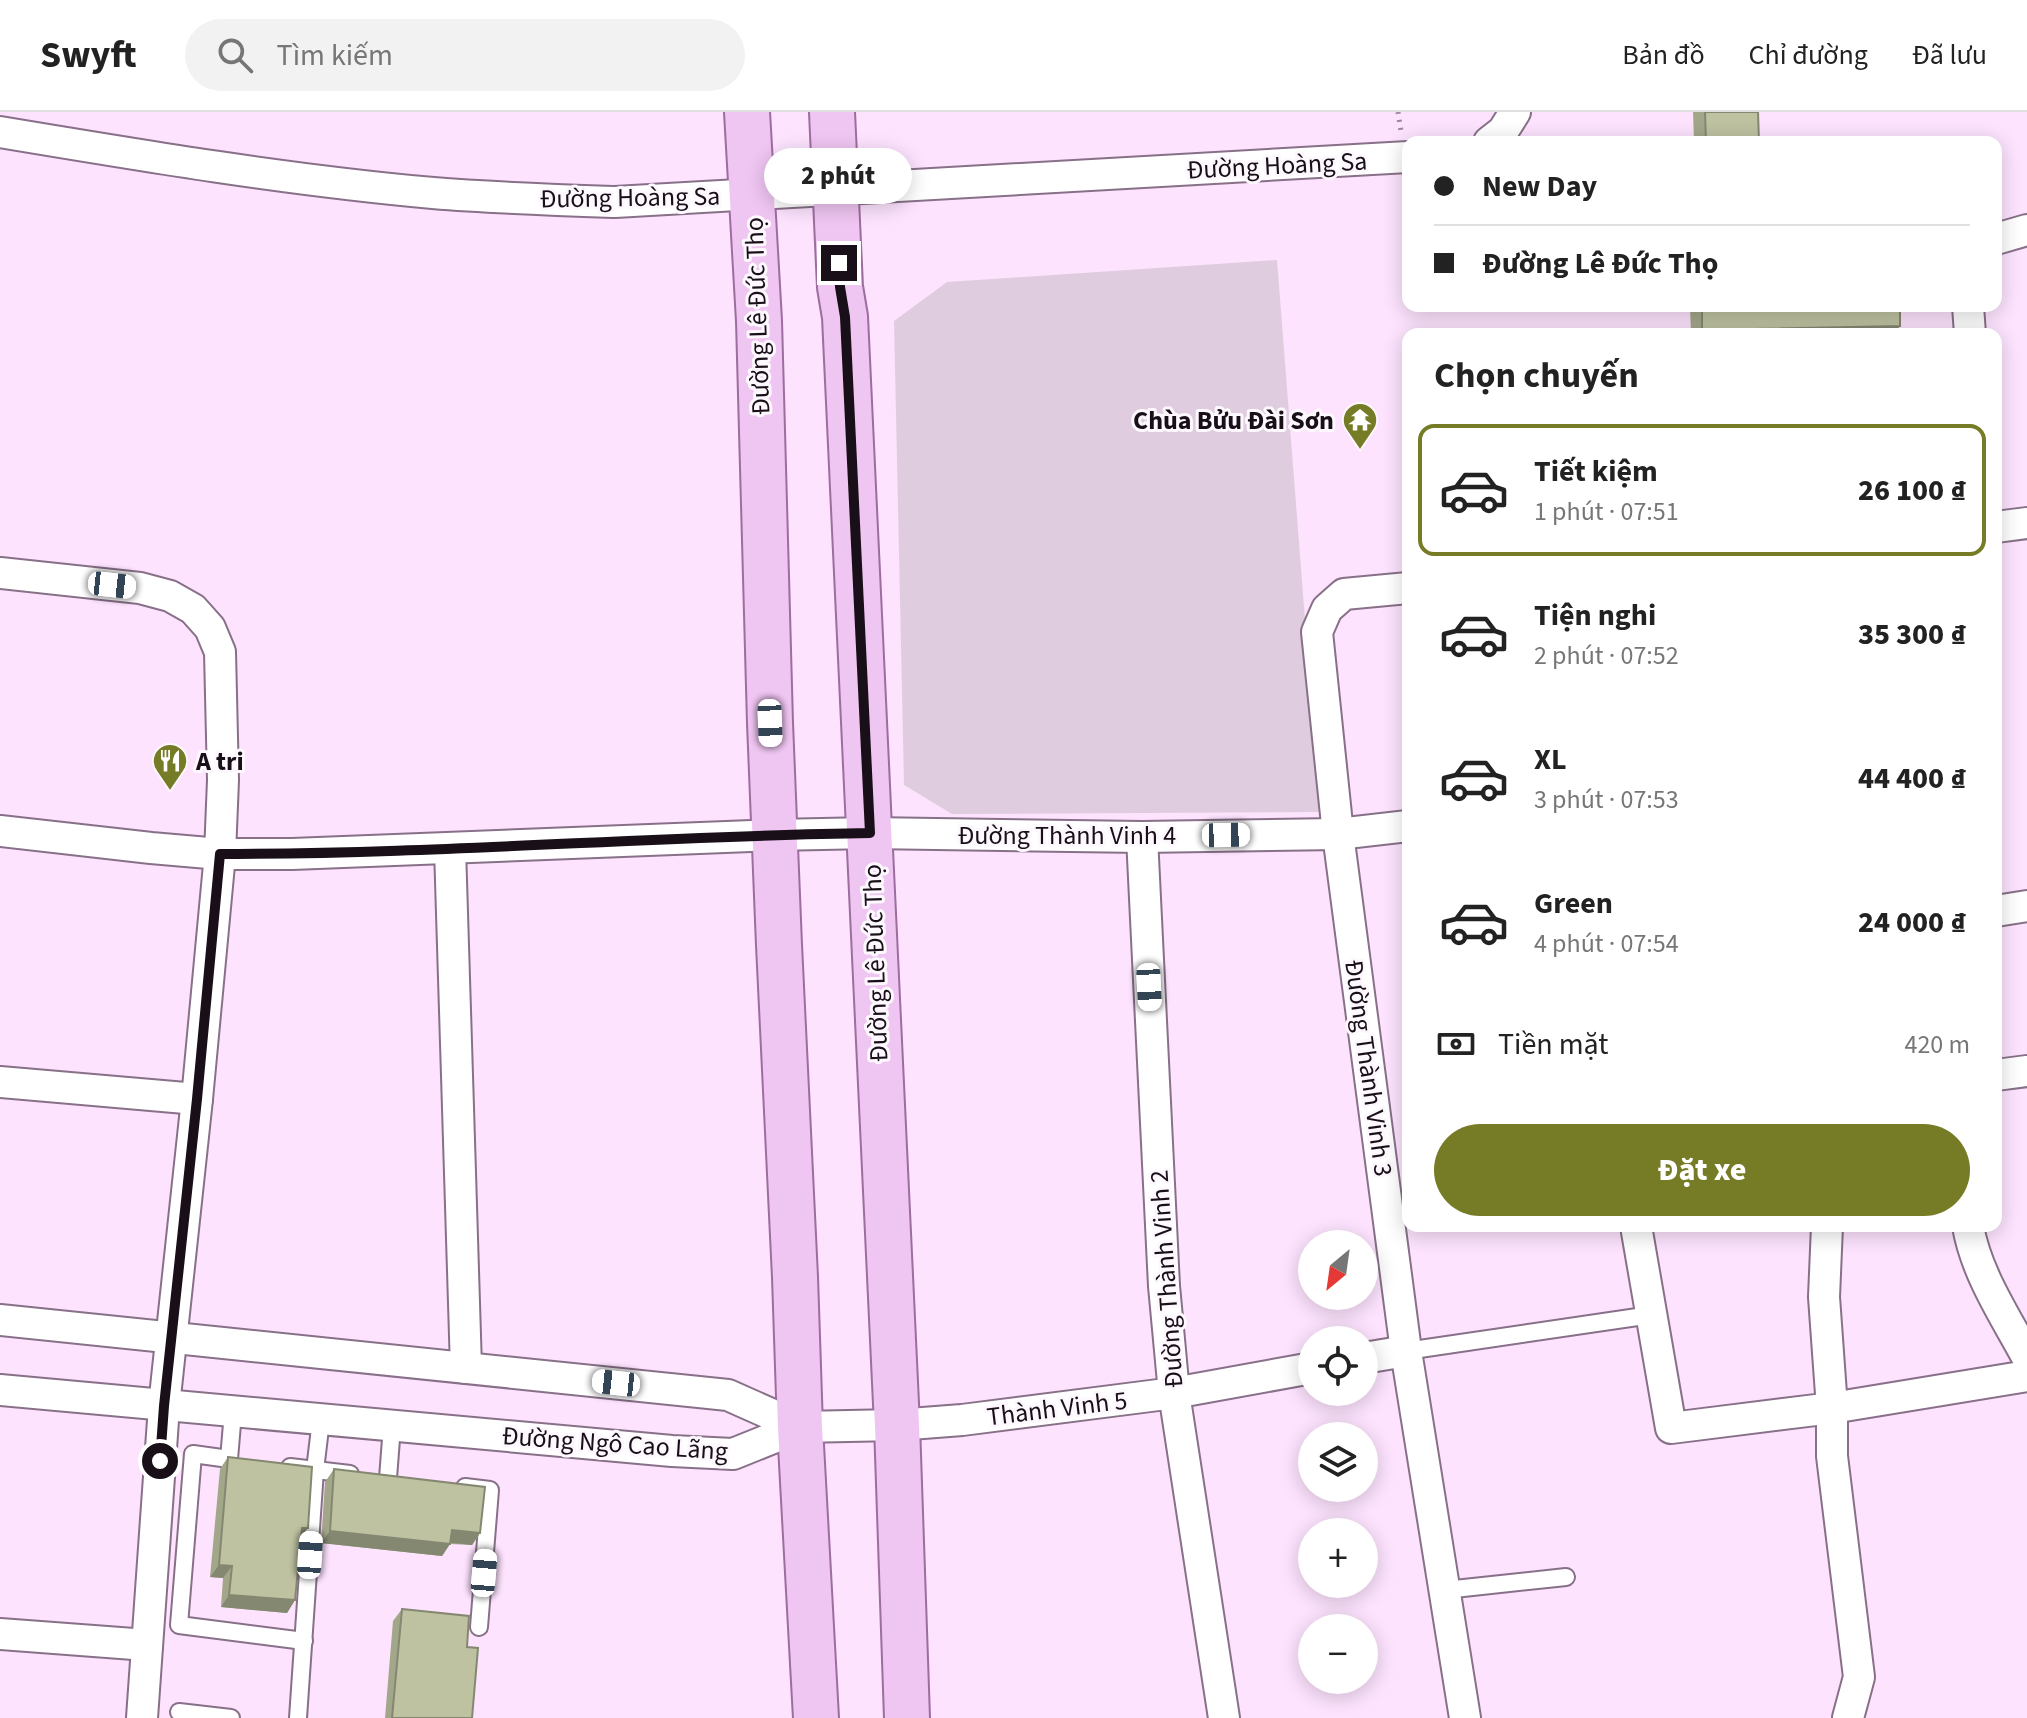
<!DOCTYPE html>
<html lang="vi">
<meta charset="utf-8">
<style>
body{margin:0;font-family:"Source Sans 3",sans-serif;background:#f2f2f2;color:#222;height:100vh;display:flex;flex-direction:column;font-size:30px;white-space:nowrap}
*{box-sizing:border-box;margin:0}
p{font-size:26px;color:#767676}
.icon{flex:none;width:44px;height:44px;fill:none;stroke:currentColor;stroke-width:2;stroke-linecap:round;stroke-linejoin:round}
.map{position:relative;flex:1;overflow:hidden}
.sheet{position:absolute;left:1402px;top:216px;width:600px;height:904px;display:flex;flex-direction:column;background:#fff;border-radius:16px;box-shadow:0 4px 20px #0003}
.sheet>*{flex:none}
.guide{position:absolute;left:1402px;top:24px;width:600px;height:176px;border-radius:16px;box-shadow:0 4px 20px #0003;display:grid;align-content:center;height:176px;padding:0 32px;background:#fff}
.needle{width:52px;rotate:209deg}
.tools{position:absolute;left:1298px;top:1118px;display:grid;gap:16px}
.tools a{display:grid;place-items:center;width:80px;height:80px;border-radius:50%;background:#fff;box-shadow:0 4px 20px #0003;font-size:40px}
.end{position:absolute;width:36px;height:36px;margin:-18px;border:10px solid #180f18;background:#fff;box-shadow:0 0 0 4px #fff}
.from{border-radius:50%}
.bubble{position:absolute;height:56px;border-radius:28px;background:#fff;box-shadow:0 4px 20px #0003;font-size:26px;font-weight:800;line-height:56px;text-align:center}
.car{position:absolute;width:24px;height:48px;margin:-24px -12px;border-radius:10px;box-shadow:0 0 6px 2px #0007;background:linear-gradient(#fff 24%,#345 0 40%,#fff 0 76%,#345 0 86%,#fff 0)}
.guide b{display:flex;align-items:center;gap:28px;height:76px;font-size:30px}
.guide b+b{border-top:2px solid #e0e0e0}
.guide i{width:20px;height:20px;background:#222}
ul{padding:0;list-style:none}
li{display:flex;align-items:center;gap:24px;height:132px;margin:0 16px 12px;padding:0 16px;border:4px solid transparent;border-radius:16px}
li div{flex:1}
li b{display:block;font-size:30px}
li em{font-style:normal;font-weight:800}
li.active{border-color:#767c25}
li>.icon{width:72px;height:72px;stroke-width:1.5}
h2{padding:0 32px;font-size:36px;line-height:96px}
.pay{display:flex;align-items:center;gap:20px;height:88px;padding:0 32px;font-size:30px}
.pay p{margin-inline-start:auto}
.button{display:flex;gap:16px;margin-top:auto;padding:16px 32px}
.button a{flex:1;height:92px;border-radius:48px;background:#767c25;color:#fff;font-size:32px;font-weight:800;line-height:92px;text-align:center}
header{display:flex;align-items:center;gap:48px;box-sizing:border-box;height:112px;padding:0 40px;background:#fff;border-bottom:2px solid #e0e0e0}
header strong{font-size:38px}
nav{display:flex;gap:44px;margin-inline-start:auto;font-size:28px}
.search{width:560px;height:72px;background:#f2f2f2;display:flex;align-items:center;gap:20px;box-sizing:border-box;padding:0 28px;border-radius:44px;color:#767676;font-size:30px}
.map>svg:first-child{display:block}
.green{fill:#dfcddf}
.lines{fill:none;stroke-linecap:round;stroke-linejoin:round}
.service-casing{stroke:#877088;stroke-width:20}
.minor-casing{stroke:#877088;stroke-width:34}
.primary-casing{stroke:#9d6d9f;stroke-width:48}
.path{stroke:#9a889b;stroke-width:5;stroke-dasharray:2 6;stroke-linecap:butt}
.service{stroke:#fff;stroke-width:16}
.minor{stroke:#fff;stroke-width:30}
.primary{stroke:#efc5f1;stroke-width:44}
.wall{fill:#a3a78a}
.shaded-wall{fill:#858871}
.building{fill:#bec2a1;stroke:#858871;stroke-width:2}
.route{stroke:#180f18;stroke-width:10}
.labels{text-anchor:middle;stroke-width:6;stroke-linejoin:round;paint-order:stroke}
.street-label{font-size:26px;fill:#180f18;stroke:#fdf8fd}
.poi-label{font-size:26px;font-weight:bold;fill:#180f18;stroke:#fdf8fd;text-anchor:end}
</style>
<header>
<strong>Swyft</strong>
<div class="search"><svg class="icon" aria-label="search" viewBox="0 0 24 24"><circle cx="10" cy="10" r="6"/><path d="M15 15l6 6"/></svg>Tìm kiếm</div>
<nav><a>Bản đồ</a><a>Chỉ đường</a><a>Đã lưu</a></nav>
</header>
<div class="map">
<svg width="2027" height="1606" viewBox="0 0 2027 1606">
<rect width="100%" height="100%" fill="#fde3fe"/>
<path class="green" d="M1277 148 1320 700 952 702 904 673 894 209 947 170Z"/>
<g class="lines">
<defs>
<g id="service">
<path d="M1406 1239 1651 1203"/>
<path d="M233 1300 229 1347 193 1342 179 1513 304 1529"/>
<path d="M290 1355 350 1362"/>
<path d="M388 1366 392 1314"/>
<path d="M465 1375 490 1378 479 1515"/>
<path d="M1445 1478 1566 1465"/>
<path d="M179 1600 231 1606"/>
<path d="M298 1606 315 1358 321 1308"/>
</g>
<g id="minor">
<path d="M0 20C144 44 288 68 433 81 494 86 555 88 615 90L1408 45"/>
<path d="M1489 30 1503 19 1515 0"/>
<path d="M1996 127 2027 118"/>
<path d="M1968 194 1970 222"/>
<path d="M1996 415 2027 411"/>
<path d="M0 461 140 476 170 484 193 497 210 516 220 540 223 668 220 742 197 987 164 1294 142 1606"/>
<path d="M1408 476 1344 482 1327 497 1317 520 1338 722 1406 1239 1465 1606"/>
<path d="M0 719 151 736 220 742H292L774 723 870 721 1142 725 1338 722 1408 714"/>
<path d="M1142 725 1164 1174 1174 1281 1224 1606"/>
<path d="M450 736 466 1256"/>
<path d="M1996 799 2027 794"/>
<path d="M1996 963 2027 959"/>
<path d="M0 970 197 987"/>
<path d="M1636 1114 1671 1316 1832 1296 2027 1264"/>
<path d="M1827 1114 1824 1185 1832 1296V1344L1859 1565 1848 1606"/>
<path d="M1968 1114C1976 1161 2005 1204 2027 1245"/>
<path d="M0 1208 728 1283 800 1315"/>
<path d="M1364 1246 1406 1239"/>
<path d="M0 1278 672 1339 733 1342 800 1315 897 1313 962 1308 1174 1281 1312 1256"/>
<path d="M0 1522 147 1533"/>
</g>
<g id="primary">
<path d="M747 0 759 209 770 611 779 833 795 1165 800 1315 816 1606"/>
<path d="M832 0 840 175 845 205 897 1313 907 1606"/>
</g>
</defs>
<use href="#service" class="service-casing"/>
<use href="#minor" class="minor-casing"/>
<use href="#primary" class="primary-casing"/>
<path class="path" d="M1398 0 1401 19"/>
<use href="#service" class="service"/>
<use href="#minor" class="minor"/>
<use href="#primary" class="primary"/>
</g>
<g class="wall">
<path d="M1693 0H1758L1759 30H1694Z"/>
<path d="M1690 194H1900L1894 222H1691Z"/>
<path d="M228 1345 301 1426 295 1488 287 1501 221 1495 223 1466 210 1465 220 1357Z"/>
<path d="M334 1357 480 1421 472 1433 450 1432 442 1444 321 1431 325 1370Z"/>
<path d="M402 1497 467 1535 472 1606H385L393 1509Z"/>
</g>
<g class="shaded-wall">
<path d="M1900 214 1894 222H1700L1702 218Z"/>
<path d="M302 1416H308L299 1428Z"/>
<path d="M452 1418 480 1421 472 1433 443 1430Z"/>
<path d="M330 1419 450 1432 442 1444 321 1431Z"/>
<path d="M219 1453 232 1454 223 1466 210 1465Z"/>
<path d="M229 1483 295 1488 287 1501 221 1495Z"/>
</g>
<g class="building">
<path d="M1705 0H1758L1759 30H1706Z"/>
<path d="M1702 194H1900V214L1702 218Z"/>
<path d="M228 1345 312 1355 308 1416H302L295 1488 229 1483 232 1454 219 1453Z"/>
<path d="M334 1357 485 1375 480 1421 452 1418 450 1432 330 1419Z"/>
<path d="M402 1497 469 1504 467 1535 478 1536 472 1606H392Z"/>
</g>
<g class="lines">
<path class="route" d="M160 1349 164 1294 197 987 220 742C437 742 653 724 870 721L845 205 840 175 839 151"/>
</g>
<defs>
<symbol id="temple-pin" viewBox="-11 -11 22 30"><path d="M0 17L-7.5 6A9.5 9.5 0 1 1 7.5 6Z" fill="#767c25" stroke="#fdf8fd"/><path d="M0-6L5-2H3V0L6.5 2.5H4V6H1.5V3h-3V6H-4V2.5H-6.5L-3 0V-2H-5Z" fill="#fff"/></symbol>
<symbol id="restaurant-pin" viewBox="-11 -11 22 30"><path d="M0 17L-7.5 6A9.5 9.5 0 1 1 7.5 6Z" fill="#767c25" stroke="#fdf8fd"/><path d="M-5-6h1v4h1v-4h1v4h1v-4h1v5L-1.5 .5V6h-2V.5L-5-1ZM5-6V6H3V1.5H1.5Q1.5-4 5-6Z" fill="#fff"/></symbol>
</defs>
<g fill-rule="evenodd">
<use href="#temple-pin" x="1340" y="288" width="40" height="54"/>
<use href="#restaurant-pin" x="150" y="629" width="40" height="54"/>
</g>
<g class="labels">
<g class="street-label">
<text transform="translate(1277 53) rotate(-3)" y="9">Đường Hoàng Sa</text>
<text transform="translate(630 85) rotate(-1)" y="9">Đường Hoàng Sa</text>
<text transform="translate(757 204) rotate(-92)" y="9">Đường Lê Đức Thọ</text>
<text x="1067" y="732">Đường Thành Vinh 4</text>
<text transform="translate(875 851) rotate(-92)" y="9">Đường Lê Đức Thọ</text>
<text transform="translate(1369 956) rotate(82)" y="9">Đường Thành Vinh 3</text>
<text transform="translate(1166 1167) rotate(-94)" y="9">Đường Thành Vinh 2</text>
<text transform="translate(1057 1296) rotate(-7)" y="9">Thành Vinh 5</text>
<text transform="translate(615 1331) rotate(4)" y="9">Đường Ngô Cao Lãng</text>
</g>
<g class="poi-label">
<text x="1334" y="317">Chùa Bửu Đài Sơn</text>
<text x="196" y="658" text-anchor="start">A tri</text>
</g>
</g>
</svg>
<div class="tools">
<a><svg class="needle" viewBox="-14 -14 28 28"><path d="M0-13l5 13h-10z" fill="#e53935"/><path d="M0 13l5-13h-10z" fill="#767676"/></svg></a>
<a><svg class="icon" aria-label="locate" viewBox="0 0 24 24"><circle cx="12" cy="12" r="6"/><path d="M12 2v4M12 18v4M2 12h4M18 12h4"/></svg></a>
<a><svg class="icon" aria-label="layers" viewBox="0 0 24 24"><path d="M12 4l9 5-9 5-9-5zM3 14l9 5 9-5"/></svg></a>
<a>+</a>
<a>−</a>
</div>
<i class="end from" style="left:160px;top:1349px"></i>
<i class="end" style="left:839px;top:151px"></i>
<div class="bubble" style="left:764px;top:36px;width:148px">2 phút</div>
<i class="car" style="left:112px;top:473px;rotate:96deg"></i>
<i class="car" style="left:770px;top:611px;rotate:178deg"></i>
<i class="car" style="left:1226px;top:723px;rotate:89deg"></i>
<i class="car" style="left:1149px;top:875px;rotate:177deg"></i>
<i class="car" style="left:616px;top:1271px;rotate:276deg"></i>
<i class="car" style="left:310px;top:1443px;rotate:4deg"></i>
<i class="car" style="left:484px;top:1461px;rotate:5deg"></i>
<div class="guide">
<b><i class="from"></i>New Day</b>
<b><i></i>Đường Lê Đức Thọ</b>
</div>
<section class="sheet">
<h2>Chọn chuyến</h2>
<ul>
<li class="active"><svg class="icon" aria-label="car" viewBox="0 0 24 24"><path d="M5 17H2v-5l4-1 3-4h7l3 4 3 1v5h-3M9 17h6M6 11h13"/><circle cx="7" cy="17" r="2"/><circle cx="17" cy="17" r="2"/></svg><div><b>Tiết kiệm</b><p>1 phút · 07:51</p></div><em>26 100 ₫</em></li>
<li><svg class="icon" aria-label="car" viewBox="0 0 24 24"><path d="M5 17H2v-5l4-1 3-4h7l3 4 3 1v5h-3M9 17h6M6 11h13"/><circle cx="7" cy="17" r="2"/><circle cx="17" cy="17" r="2"/></svg><div><b>Tiện nghi</b><p>2 phút · 07:52</p></div><em>35 300 ₫</em></li>
<li><svg class="icon" aria-label="car" viewBox="0 0 24 24"><path d="M5 17H2v-5l4-1 3-4h7l3 4 3 1v5h-3M9 17h6M6 11h13"/><circle cx="7" cy="17" r="2"/><circle cx="17" cy="17" r="2"/></svg><div><b>XL</b><p>3 phút · 07:53</p></div><em>44 400 ₫</em></li>
<li><svg class="icon" aria-label="car" viewBox="0 0 24 24"><path d="M5 17H2v-5l4-1 3-4h7l3 4 3 1v5h-3M9 17h6M6 11h13"/><circle cx="7" cy="17" r="2"/><circle cx="17" cy="17" r="2"/></svg><div><b>Green</b><p>4 phút · 07:54</p></div><em>24 000 ₫</em></li>
</ul>
<div class="pay"><svg class="icon" aria-label="cash" viewBox="0 0 24 24"><path d="M3 7h18v10H3z"/><circle cx="12" cy="12" r="2"/></svg>Tiền mặt<p>420 m</p></div>
<div class="button"><a>Đặt xe</a></div>
</section>
</div>
